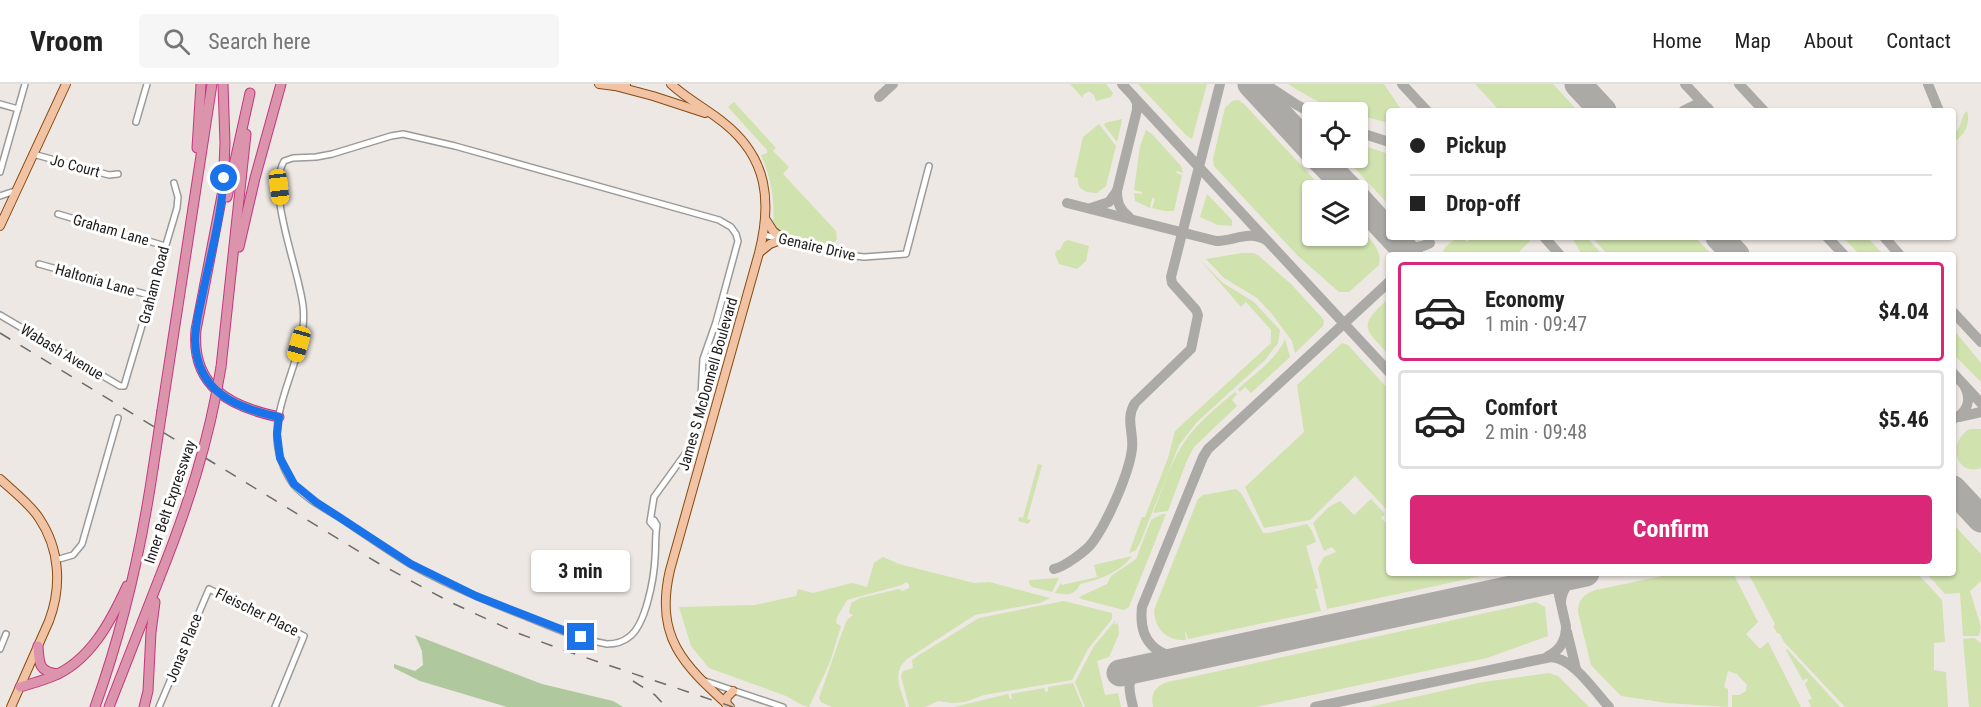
<!DOCTYPE html>
<meta charset="utf-8">
<style>
body{margin:0;font-family:"Roboto Condensed",sans-serif;background:#f6f6f6;color:#222;height:100vh;display:flex;flex-direction:column;font-size:22px;white-space:nowrap}
*{box-sizing:border-box;margin:0}
p{font-size:20px;color:#767676}
.icon{flex:none;width:33px;height:33px;fill:none;stroke:currentColor;stroke-width:2;stroke-linecap:round;stroke-linejoin:round}
.map{position:relative;flex:1;overflow:hidden}
.details{position:absolute;left:1386px;top:168px;width:570px;height:324px;display:flex;flex-direction:column;background:#fff;border-radius:6px;box-shadow:0 2px 4px #0004}
.details>*{flex:none}
.hud{position:absolute;left:1386px;top:24px;width:570px;height:132px;border-radius:6px;box-shadow:0 2px 4px #0004;display:grid;align-content:center;height:132px;padding:0 24px;background:#fff}
.fabs{position:absolute;left:1302px;top:18px;display:grid;gap:12px}
.fabs a{display:grid;place-items:center;width:66px;height:66px;border-radius:6px;background:#fff;box-shadow:0 2px 4px #0004;font-size:30px}
.end{position:absolute;width:27px;height:27px;margin:-14px;border:8px solid #1a73e8;background:#fff;box-shadow:0 0 0 3px #fff}
.from{border-radius:50%}
.bubble{position:absolute;height:42px;border-radius:6px;background:#fff;box-shadow:0 2px 4px #0004;font-size:20px;font-weight:700;line-height:42px;text-align:center}
.car{position:absolute;width:18px;height:36px;margin:-18px -9px;border-radius:8px;box-shadow:0 0 4px 2px #0007;background:linear-gradient(#f5c518 24%,#345 0 40%,#f5c518 0 76%,#345 0 86%,#f5c518 0)}
.hud b{display:flex;align-items:center;gap:21px;height:57px;font-size:22px}
.hud b+b{border-top:2px solid #e0e0e0}
.hud i{width:15px;height:15px;background:#222}
ul{padding:10px 0 0;list-style:none}
li{display:flex;align-items:center;gap:18px;height:99px;margin:0 12px 9px;padding:0 12px;border:3px solid #e0e0e0;border-radius:6px}
li div{flex:1}
li b{display:block;font-size:22px}
li em{font-style:normal;font-weight:700}
li.current{border-color:#db2777}
li>.icon{width:54px;height:54px;stroke-width:1.5}
.primary-button{display:flex;gap:12px;margin-top:auto;padding:12px 24px}
.primary-button a{flex:1;height:69px;border-radius:6px;background:#db2777;color:#fff;font-size:24px;font-weight:700;line-height:69px;text-align:center}
header{display:flex;align-items:center;gap:36px;box-sizing:border-box;height:84px;padding:0 30px;background:#fff;border-bottom:2px solid #e0e0e0}
header strong{font-size:28px}
nav{display:flex;gap:33px;margin-inline-start:auto;font-size:21px}
.search{width:420px;height:54px;background:#f6f6f6;display:flex;align-items:center;gap:15px;box-sizing:border-box;padding:0 21px;border-radius:6px;color:#767676;font-size:22px}
.map>svg:first-child{display:block}
.grass{fill:#d0e2ae}
.forest{fill:#b0c89d}
.lines{fill:none;stroke-linecap:round;stroke-linejoin:round}
.taxiway{stroke:#acaaa7;stroke-width:10}
.runway{stroke:#acaaa7;stroke-width:27}
.street-casing{stroke:#9a9a9a;stroke-width:8}
.primary-casing{stroke:#854c10;stroke-width:10}
.highway-casing{stroke:#c4377e;stroke-width:11}
.street{stroke:#fff;stroke-width:5}
.primary{stroke:#f1c3a4;stroke-width:8}
.highway{stroke:#dc93ac;stroke-width:9}
.rail{stroke:#6b6b6b;stroke-width:1.5;stroke-dasharray:12 12;stroke-linecap:butt}
.highway-bridge-casing{stroke:#c4377e;stroke-width:11;stroke-linecap:butt}
.highway-bridge{stroke:#dc93ac;stroke-width:9}
.route{stroke:#1a73e8;stroke-width:8}
.labels{text-anchor:middle;stroke-width:6;stroke-linejoin:round;paint-order:stroke}
.street-label{font-size:15px;fill:#1d1d1d;stroke:#fff}
</style>
<header>
<strong>Vroom</strong>
<div class="search"><svg class="icon" aria-label="search" viewBox="0 0 24 24"><circle cx="10" cy="10" r="6"/><path d="M15 15l6 6"/></svg>Search here</div>
<nav><a>Home</a><a>Map</a><a>About</a><a>Contact</a></nav>
</header>
<div class="map">
<svg width="1981" height="623" viewBox="0 0 1981 623">
<rect width="100%" height="100%" fill="#ede8e3"/>
<g class="grass">
<path d="M1070 0H1106L1113 9 1111 13 1096 17 1094 11 1089 7 1083 11V14Z"/>
<path d="M1138 0H1207L1192 55 1186 51Z"/>
<path d="M1288 0H1384L1402 27H1389V39L1358 31V28C1332 28 1309 13 1288 0Z"/>
<path d="M1475 0H1553L1578 27H1500Z"/>
<path d="M1238 16 1244 20 1324 106H1312V152H1358V142C1368 153 1383 165 1379 181L1349 208H1339L1298 172 1214 82 1213 75 1225 24 1232 17Z"/>
<path d="M734 18 776 64 773 67 789 83 783 90 836 147 837 155 834 159 827 160 781 150 773 141C775 115 771 94 761 71L767 69V66L728 23Z"/>
<path d="M1967 27C1971 39 1964 53 1953 58V51C1964 41 1959 34 1967 27Z"/>
<path d="M1122 35V36L1117 58 1104 41 1105 39Z"/>
<path d="M1099 40 1116 62 1106 102 1097 109C1086 109 1077 106 1078 94L1074 93 1083 53Z"/>
<path d="M1146 46 1152 50 1181 82 1183 89 1177 87 1176 89 1182 91 1174 127H1165L1152 124 1155 115 1152 114 1150 124 1135 117 1134 109 1142 110V108L1134 106 1140 62Z"/>
<path d="M1358 60 1389 70V121L1345 74H1358Z"/>
<path d="M1207 110 1232 136V142L1218 141 1200 133Z"/>
<path d="M1458 153H1462L1467 158 1470 155 1468 153H1525L1530 157 1516 171H1442L1445 163Z"/>
<path d="M1575 153H1586L1603 171H1582L1573 155Z"/>
<path d="M1592 153H1695L1712 171H1608Z"/>
<path d="M1843 153H1867L1884 171H1860Z"/>
<path d="M1068 156 1089 162 1086 177 1077 185 1059 180 1055 170 1057 166H1060L1064 158Z"/>
<path d="M1242 169H1254L1259 172 1291 200 1324 236 1323 242 1295 269 1292 257 1272 230 1257 214 1224 194 1206 175Z"/>
<path d="M1200 176 1223 199 1254 218 1280 246 1278 259 1265 276 1197 338 1179 361 1140 459 1135 467 1129 469 1142 433H1145L1168 374 1175 347 1271 259V246L1246 218 1241 223Z"/>
<path d="M1389 214V271C1362 242 1359 242 1389 214Z"/>
<path d="M1953 245 1981 279V298L1953 270Z"/>
<path d="M1285 255 1290 273 1251 309 1245 303 1240 308 1238 305C1254 290 1277 275 1285 255Z"/>
<path d="M1342 259 1348 261 1389 306V428L1355 392 1310 436 1264 444 1245 403 1304 348 1297 301Z"/>
<path d="M1235 308 1237 310 1232 316 1237 322 1194 363 1187 376 1168 427 1153 429C1163 404 1171 375 1188 353 1201 336 1218 322 1235 308Z"/>
<path d="M1970 345H1981V384C1954 393 1948 356 1970 345Z"/>
<path d="M1038 380 1042 381 1027 435 1031 436 1028 440 1018 437 1019 433 1023 434Z"/>
<path d="M1236 405 1241 409 1263 449H1269L1307 440 1312 447 1316 458 1306 462 1318 504 1315 505 1321 527 1188 555 1186 548 1185 549 1186 556C1166 557 1155 545 1154 526L1198 415 1203 411Z"/>
<path d="M1371 415 1385 430 1381 434 1386 439 1389 437V489H1496L1327 525 1318 484 1324 473 1336 468 1332 463 1324 467 1313 439 1329 423 1340 417 1354 431Z"/>
<path d="M1162 430H1166L1129 523 1124 526 1081 515 1079 513 1107 500 1111 492 1136 475 1151 436Z"/>
<path d="M1953 440 1981 470V497L1970 507 1981 543 1979 552H1963L1960 509 1945 510 1926 489H1953Z"/>
<path d="M1132 472C1119 489 1101 495 1080 500 1075 512 1067 511 1055 509L1061 499 1062 501 1097 493 1094 481Z"/>
<path d="M883 473 899 480 974 499 989 498 1050 514 1040 519 975 531 907 575C891 589 901 605 906 623H832L821 618 819 614 840 554 847 536 853 531 849 529 851 519 860 514 899 505 902 507 909 504V500L906 498 902 501 847 516 837 533 836 539 841 542 830 578 809 623 804 622 786 612 709 584 691 562 679 523 755 521 796 512 798 505 813 509 852 499 867 503 874 479Z"/>
<path d="M1676 489H1733L1758 538 1746 550 1760 565 1768 558 1801 623H1732V611H1739L1746 607 1747 601 1737 590 1728 587 1724 603 1728 605V623L1667 619 1621 612 1591 581 1578 528C1578 515 1584 510 1596 506Z"/>
<path d="M1748 489H1917L1942 516 1945 558 1934 559V586L1946 588 1948 623H1845L1784 558 1780 550 1777 549 1773 542 1775 540Z"/>
<path d="M1059 494 1052 508 1032 503 1029 499V496Z"/>
<path d="M1064 517 1112 529V535L1088 565 1072 596 984 611 965 618 952 619 938 617 925 623H909L901 592 903 587 913 584 912 576 919 571 979 534Z"/>
<path d="M1536 518 1545 523 1548 552 1487 574 1256 623H1153C1150 610 1155 602 1168 598Z"/>
<path d="M1115 537 1116 538 1114 539 1115 541 1118 539 1119 550 1109 573 1097 577 1105 611 1118 609 1121 623H1085L1075 598 1094 562Z"/>
<path d="M1974 554 1981 559V623H1969L1963 555Z"/>
<path d="M1787 565 1840 623H1811L1808 616 1812 615 1805 600 1808 596 1807 594 1803 597 1786 566Z"/>
<path d="M1549 589 1558 592 1589 623H1369L1483 598Z"/>
<path d="M1073 599 1083 623H954L1008 610 1010 615H1012L1011 610 1044 604 1046 608 1048 607V603Z"/>
</g>
<path class="forest" d="M415 551 542 600 613 617 623 623H507L420 597 394 584V580L415 587 423 581 422 567Z"/>
<g class="lines">
<g class="taxiway">
<path d="M1122 0 1389 288"/>
<path d="M1250 0 1254 3"/>
<path d="M1265 0 1297 21 1312 29"/>
<path d="M1402 0 1427 27"/>
<path d="M1685 0 1710 27"/>
<path d="M1739 0 1764 27"/>
<path d="M1928 0 1939 27"/>
<path d="M879 13 893 0"/>
<path d="M1683 27 1695 21 1708 24"/>
<path d="M1358 48 1389 58"/>
<path d="M1067 119 1216 157C1234 157 1249 146 1266 156"/>
<path d="M1091 124 1109 118 1117 107"/>
<path d="M1129 133C1120 126 1117 119 1117 107L1137 26V19L1134 13"/>
<path d="M1544 153 1560 171"/>
<path d="M1827 153 1844 171"/>
<path d="M1884 153 1900 171"/>
<path d="M1398 159C1410 164 1419 165 1430 159"/>
<path d="M1953 228 1981 258"/>
<path d="M1953 289 1981 319"/>
<path d="M1959 333 1981 328"/>
<path d="M1953 335C1968 329 1972 315 1964 301"/>
<path d="M1054 485C1064 483 1086 467 1092 459 1107 439 1129 390 1132 365 1134 348 1125 335 1135 319L1191 265 1198 231 1196 226 1172 199 1171 193 1220 0"/>
<path d="M1526 501 1537 498 1546 489"/>
<path d="M1561 517C1563 501 1572 495 1587 489"/>
<path d="M1567 548 1576 585"/>
<path d="M1548 572C1561 566 1566 556 1566 542L1554 489"/>
<path d="M1190 574C1157 574 1138 558 1142 523L1203 373 1208 365 1389 198"/>
<path d="M1133 623C1129 605 1125 597 1141 585"/>
<path d="M1315 623 1551 573C1573 574 1595 608 1609 623"/>
</g>
<g class="runway">
<path d="M1251 0 1312 66"/>
<path d="M1578 0 1603 27"/>
<path d="M1319 74 1350 106"/>
<path d="M1358 115 1389 149"/>
<path d="M1393 153 1410 171"/>
<path d="M1719 153 1736 171"/>
<path d="M1953 405 1981 435"/>
<path d="M1120 589 1586 489"/>
</g>
<defs>
<g id="street">
<path d="M0 20 18 25"/>
<path d="M136 38 147 0"/>
<path d="M33 70 109 91 118 90"/>
<path d="M0 88 25 0"/>
<path d="M0 112 15 107"/>
<path d="M58 130 165 162"/>
<path d="M764 151 846 171 864 173 906 170 929 82"/>
<path d="M39 180 152 212"/>
<path d="M0 231 120 302H124L177 124 178 113 174 99"/>
<path d="M651 435 654 436 657 441C655 451 656 463 655 474 654 494 646 541 629 553 623 558 615 560 607 560 579 555 552 543 525 532 486 517 447 501 410 480 387 466 364 450 342 435 326 425 306 415 294 401 286 391 280 376 278 364 270 317 309 269 303 222 299 185 266 108 284 77L293 74 316 73 332 70 391 52 403 50 455 62 719 136 731 143 736 150 738 157 716 238 703 275 700 329 698 343 688 366 654 413 650 438 656 445"/>
<path d="M56 476 73 471 82 460 118 334"/>
<path d="M0 565 6 550"/>
<path d="M705 597 783 623"/>
<path d="M159 623 209 505 304 552 275 623"/>
</g>
<g id="primary">
<path d="M599 0 615 2 626 0"/>
<path d="M671 0C687 15 707 25 724 39 768 74 772 118 759 169L670 486C654 554 684 581 730 623"/>
<path d="M615 2 653 12 705 29"/>
<path d="M766 136 773 147 783 155"/>
<path d="M0 142 66 0"/>
<path d="M760 168 770 160 783 155"/>
<path d="M0 395C13 407 30 420 39 434 60 465 62 503 49 537L11 623"/>
<path d="M726 620 727 613 733 607"/>
</g>
<g id="highway">
<path d="M223 0 225 59 223 106 196 246C191 303 231 323 279 333"/>
<path d="M197 64 201 0"/>
<path d="M227 113 250 9"/>
<path d="M239 163 255 94 281 0"/>
<path d="M221 283 246 50"/>
<path d="M162 326 212 0"/>
<path d="M38 562C39 580 39 588 58 590"/>
<path d="M20 603C30 600 41 597 51 593 90 578 111 537 127 502"/>
<path d="M95 623C123 545 141 466 153 385"/>
<path d="M109 623 159 495"/>
<path d="M144 623 148 607 151 548 155 518"/>
</g>
</defs>
<use href="#street" class="street-casing"/>
<use href="#primary" class="primary-casing"/>
<use href="#highway" class="highway-casing"/>
<use href="#street" class="street"/>
<use href="#primary" class="primary"/>
<use href="#highway" class="highway"/>
<g class="rail">
<path d="M0 249 378 479 450 518 515 548 563 566 733 623"/>
<path d="M633 597 655 611 666 623"/>
</g>
<defs>
<g id="highway-bridge">
<path d="M153 385 162 326"/>
<path d="M159 495C187 425 209 358 221 283"/>
</g>
</defs>
<use href="#highway-bridge" class="highway-bridge-casing"/>
<use href="#highway-bridge" class="highway-bridge"/>
</g>
<g class="lines">
<path class="route" d="M224 94C221 131 212 167 204 203 201 220 195 239 195 257 197 308 236 324 279 333L277 350 280 374 294 400 316 418 411 480 476 512 581 553"/>
</g>
<g class="labels">
<g class="street-label">
<text transform="translate(75 82) rotate(15)" y="5">Jo Court</text>
<text transform="translate(111 146) rotate(16)" y="5">Graham Lane</text>
<text transform="translate(817 163) rotate(13)" y="5">Genaire Drive</text>
<text transform="translate(95 196) rotate(16)" y="5">Haltonia Lane</text>
<text transform="translate(154 201) rotate(-75)" y="5">Graham Road</text>
<text transform="translate(62 268) rotate(31)" y="5">Wabash Avenue</text>
<text transform="translate(708 300) rotate(-74)" y="5">James S McDonnell Boulevard</text>
<text transform="translate(170 418) rotate(-71)" y="5">Inner Belt Expressway</text>
<text transform="translate(257 528) rotate(26)" y="5">Fleischer Place</text>
<text transform="translate(184 564) rotate(-68)" y="5">Jonas Place</text>
</g>
</g>
</svg>
<div class="fabs">
<a><svg class="icon" aria-label="locate" viewBox="0 0 24 24"><circle cx="12" cy="12" r="6"/><path d="M12 2v4M12 18v4M2 12h4M18 12h4"/></svg></a>
<a><svg class="icon" aria-label="layers" viewBox="0 0 24 24"><path d="M12 4l9 5-9 5-9-5zM3 14l9 5 9-5"/></svg></a>
</div>
<i class="end from" style="left:224px;top:94px"></i>
<i class="end" style="left:581px;top:553px"></i>
<div class="bubble" style="left:531px;top:466px;width:99px">3 min</div>
<i class="car" style="left:279px;top:103px;rotate:173deg"></i>
<i class="car" style="left:299px;top:260px;rotate:196deg"></i>
<div class="hud">
<b><i class="from"></i>Pickup</b>
<b><i></i>Drop-off</b>
</div>
<section class="details">
<ul>
<li class="current"><svg class="icon" aria-label="car" viewBox="0 0 24 24"><path d="M5 17H2v-5l4-1 3-4h7l3 4 3 1v5h-3M9 17h6M6 11h13"/><circle cx="7" cy="17" r="2"/><circle cx="17" cy="17" r="2"/></svg><div><b>Economy</b><p>1 min · 09:47</p></div><em>$4.04</em></li>
<li><svg class="icon" aria-label="car" viewBox="0 0 24 24"><path d="M5 17H2v-5l4-1 3-4h7l3 4 3 1v5h-3M9 17h6M6 11h13"/><circle cx="7" cy="17" r="2"/><circle cx="17" cy="17" r="2"/></svg><div><b>Comfort</b><p>2 min · 09:48</p></div><em>$5.46</em></li>
</ul>
<div class="primary-button"><a>Confirm</a></div>
</section>
</div>
